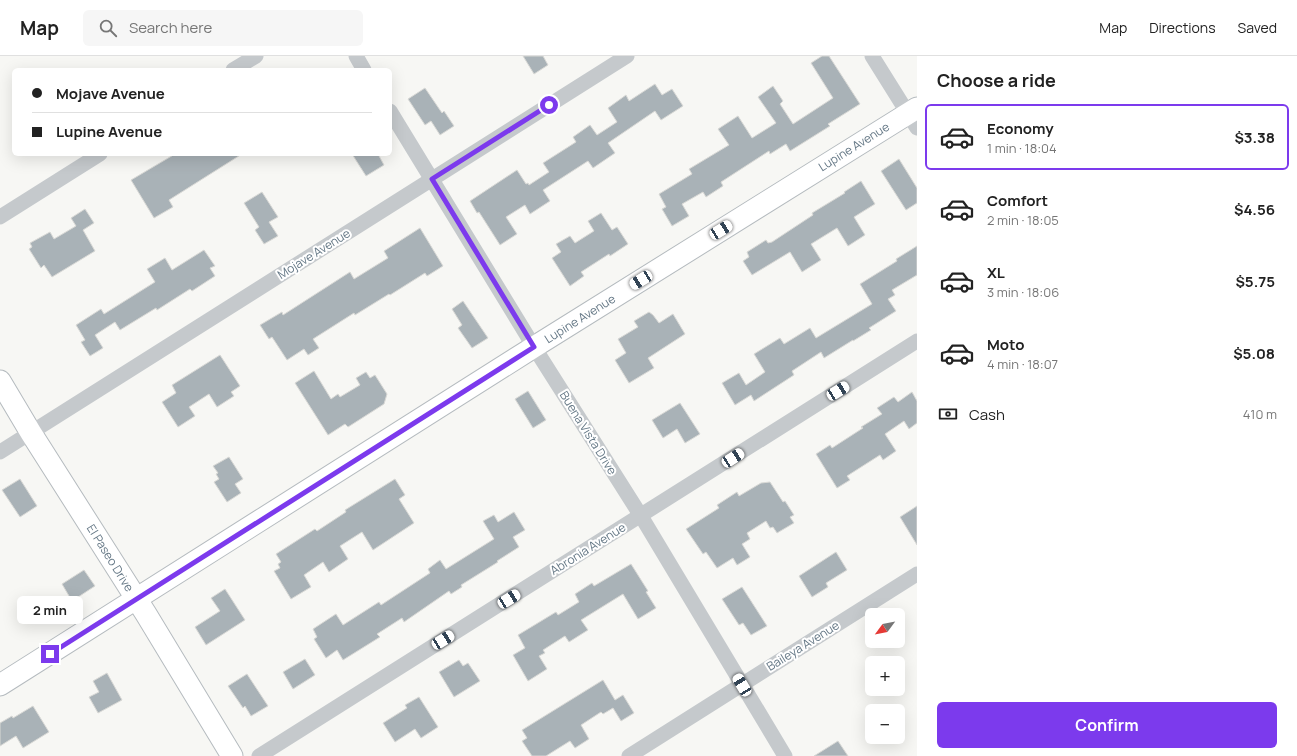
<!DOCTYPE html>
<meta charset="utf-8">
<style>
body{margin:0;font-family:Manrope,sans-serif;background:#f6f6f6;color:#222;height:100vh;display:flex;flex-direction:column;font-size:15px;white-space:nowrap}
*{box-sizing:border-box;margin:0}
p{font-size:13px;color:#767676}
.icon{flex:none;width:22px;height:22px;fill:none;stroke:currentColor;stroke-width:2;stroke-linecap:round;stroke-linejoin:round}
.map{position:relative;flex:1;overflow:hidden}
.drawer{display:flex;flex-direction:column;background:#fff;width:380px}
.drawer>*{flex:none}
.banner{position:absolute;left:12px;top:12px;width:380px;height:88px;border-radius:6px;box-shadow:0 4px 16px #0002;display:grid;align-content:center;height:88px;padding:0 20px;background:#fff}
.needle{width:26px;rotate:238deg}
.controls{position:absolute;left:865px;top:552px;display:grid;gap:8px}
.controls a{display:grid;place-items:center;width:40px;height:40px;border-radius:6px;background:#fff;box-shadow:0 4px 16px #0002;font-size:20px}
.end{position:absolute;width:18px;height:18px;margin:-9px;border:5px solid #7c3aed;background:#fff;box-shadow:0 0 0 2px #fff}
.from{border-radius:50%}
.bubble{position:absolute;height:28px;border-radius:6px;background:#fff;box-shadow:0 4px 16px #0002;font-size:13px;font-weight:700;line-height:28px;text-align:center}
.car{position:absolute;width:12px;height:24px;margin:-12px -6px;border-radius:5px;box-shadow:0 0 3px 1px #0007;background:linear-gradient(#fff 24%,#345 0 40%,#fff 0 76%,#345 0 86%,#fff 0)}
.banner b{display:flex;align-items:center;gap:14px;height:38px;font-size:15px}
.banner b+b{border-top:1px solid #e0e0e0}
.banner i{width:10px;height:10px;background:#222}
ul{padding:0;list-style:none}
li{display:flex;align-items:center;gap:12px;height:66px;margin:0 8px 6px;padding:0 12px;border:2px solid transparent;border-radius:6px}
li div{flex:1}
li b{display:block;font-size:15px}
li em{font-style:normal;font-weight:700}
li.selected{border-color:#7c3aed}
li>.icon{width:36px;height:36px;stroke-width:1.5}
h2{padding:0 20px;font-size:18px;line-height:48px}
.pay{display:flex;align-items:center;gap:10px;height:44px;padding:0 20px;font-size:15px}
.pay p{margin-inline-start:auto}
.cta{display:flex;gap:8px;margin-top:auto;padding:8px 20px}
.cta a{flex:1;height:46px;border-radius:6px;background:#7c3aed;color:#fff;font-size:16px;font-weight:700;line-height:46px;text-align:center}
header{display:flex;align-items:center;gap:24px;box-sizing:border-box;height:56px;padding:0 20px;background:#fff;border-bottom:1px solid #e0e0e0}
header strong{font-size:19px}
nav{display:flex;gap:22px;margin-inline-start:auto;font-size:14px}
.search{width:280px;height:36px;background:#f6f6f6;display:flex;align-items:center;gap:10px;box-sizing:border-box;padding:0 14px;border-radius:6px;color:#767676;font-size:15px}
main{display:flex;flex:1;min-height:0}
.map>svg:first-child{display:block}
.building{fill:#a9b2b7;stroke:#d9d9d6}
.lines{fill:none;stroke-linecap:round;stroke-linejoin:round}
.secondary-casing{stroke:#b5bbbf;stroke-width:23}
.street{stroke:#c5c9cc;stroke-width:15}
.secondary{stroke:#fff;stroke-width:21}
.route{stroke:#7c3aed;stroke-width:5}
.labels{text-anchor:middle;stroke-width:4;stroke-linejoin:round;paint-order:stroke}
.street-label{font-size:12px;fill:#657886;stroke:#fff}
</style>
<header>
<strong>Map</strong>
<div class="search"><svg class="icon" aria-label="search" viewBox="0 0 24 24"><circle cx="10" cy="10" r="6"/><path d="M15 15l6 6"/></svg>Search here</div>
<nav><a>Map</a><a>Directions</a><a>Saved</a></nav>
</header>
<main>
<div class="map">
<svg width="917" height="700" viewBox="0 0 917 700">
<rect width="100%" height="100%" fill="#f7f7f4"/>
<g class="building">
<path d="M523 0H543L548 9 534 18Z"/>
<path d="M822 0H829L860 48 828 68 830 70 790 95 786 88 770 98 769 95 721 126 723 130 706 141 703 136 682 148 689 160 672 170 662 153 666 151 659 138 692 118 689 113 729 89 718 73 738 60 752 82 776 67 758 41 773 30 783 45 780 48 793 68 833 42 811 7Z"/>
<path d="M655 28 662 39 672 33 683 50 661 64 655 55 608 87 615 97 593 112 588 105 543 134 550 145 530 158 525 149 506 161 517 178 500 189 479 156 477 157 470 145 517 114 526 128 528 127 529 129 549 116 543 107 576 86 573 81 590 69 597 79 617 66 608 52 626 39 629 45Z"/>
<path d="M425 32 442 57 444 55 454 70 440 79 431 65 425 69 408 43Z"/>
<path d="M175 98H242L169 144 173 151 154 162 131 124Z"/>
<path d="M352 98H378L384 109 366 120Z"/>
<path d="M899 103 917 132V147L906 154 881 115Z"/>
<path d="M861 125 875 148 854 161 865 179 848 190 837 172 811 188 821 204 802 216 790 196 752 219 743 205 749 201 747 196 766 184 768 187 772 186 813 159 812 157 845 137 844 136Z"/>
<path d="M262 136 278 161 269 166 278 180 264 188 255 174 259 171 244 147Z"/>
<path d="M85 153 94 167 83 174 95 195 52 221 44 209 41 212 29 193 32 191 30 187 50 176 54 183 76 170 71 162Z"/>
<path d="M601 157 612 174 617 171 628 188 610 200 609 198 581 216 584 220 570 230 552 202 561 196 556 188 570 180 575 187 594 175 588 165Z"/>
<path d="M420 172 443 210 427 220 425 217 390 239 389 238 355 259 354 257 313 283 319 292 308 299 304 293 287 304 272 281 269 283 260 269 282 256 283 259 350 216 354 223 388 202 384 195Z"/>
<path d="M917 190V219L892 234 895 239 888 243 896 255 869 272 871 274 853 285V284L824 302 821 296 792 315 794 319 754 345 751 339 735 349 722 327 739 317 746 329 765 316 754 298 780 282 784 288 810 272 816 282 872 248 860 228 897 205 896 203Z"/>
<path d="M204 194 215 210 210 212 215 220 192 235 190 233 157 254 156 252 120 274 115 266 95 279 103 292 90 300 81 286 85 284 76 269 101 253 104 258 155 226 147 213 165 202 172 214Z"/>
<path d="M463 245 488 282 472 292 458 272 462 269 452 253Z"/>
<path d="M649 256 653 259 659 267 673 258 685 278 648 302 654 312 629 327 615 304 626 297 618 283 638 271 634 265Z"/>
<path d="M220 299 240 330 231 336 234 340 217 351 209 338 189 351 195 360 178 371 162 346 176 337 172 329Z"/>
<path d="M314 315 331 343 338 338 340 341 360 329 356 322 366 316 370 322 375 319 387 338 384 348 348 371 345 368 328 379 295 327Z"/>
<path d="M528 335 546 364 533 372 515 343Z"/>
<path d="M912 336 917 345V367L909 373 904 365 885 378 896 395 883 404 880 399 847 420 850 424 837 432 816 398 830 389 832 392 863 372 861 371 882 358 877 352 894 341 898 346Z"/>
<path d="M680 347 700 378 685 387 677 373 663 382 652 364Z"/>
<path d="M229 401 243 423 235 428 241 437 227 446 214 426 219 423 216 418 218 417 213 410Z"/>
<path d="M20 423 37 450 20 461 2 434Z"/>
<path d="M395 423 405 439 399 443 414 467 373 494 362 476 340 490 348 503 329 516 323 506 304 519 311 531 291 543 274 515 280 512 278 508 281 506 276 498 315 473 317 475 346 456 345 454Z"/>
<path d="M770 426 783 446 785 445 794 459 790 461 794 467 777 477 773 471 770 472 766 465 747 477 750 483 742 488 750 501 737 509 733 502 717 512 706 496 703 498 686 473 719 452 717 449 737 436 739 440 761 427Z"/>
<path d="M917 450V489L900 461Z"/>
<path d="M514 456 525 474 513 481 519 491 497 505 498 506 461 529 462 531 451 538 449 535 404 566 402 562 377 578 380 581 343 604 337 594 326 602 314 583 317 581 313 573 336 558 343 569 379 546 381 549 430 517 428 513 440 504 446 513 494 483 483 465 494 459 498 466Z"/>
<path d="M836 496 847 514 826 527 828 531 812 541 799 520Z"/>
<path d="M631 508 648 535 646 536 656 552 638 563 623 538 581 564 588 574 569 586 565 580 543 594 545 597 539 600 547 613 528 625 513 599 525 592 518 579 556 556 558 559 579 546 575 538 592 527 594 530Z"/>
<path d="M84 514 95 530 72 545 62 528Z"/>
<path d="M742 531 767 570 751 579 743 567 739 569 722 543Z"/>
<path d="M225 533 245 564 206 589 195 571 220 555 211 542Z"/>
<path d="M305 603 315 619 293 633 283 616Z"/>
<path d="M459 604 463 610 468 607 480 625 454 641 439 616Z"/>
<path d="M107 617 122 644 98 657 89 641 99 636 93 625Z"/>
<path d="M247 618 268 650 251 660 245 650 243 652 228 630Z"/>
<path d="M603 624 615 644 623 639 634 657 621 665 613 652 603 658 601 656 581 669 589 683 575 692 570 685 546 700H532L522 685 527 682 522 674Z"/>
<path d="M419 641 438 671 421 682 415 673 395 686 383 667 407 652 405 649Z"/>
<path d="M33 650 49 676 23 692 16 680 0 690V667L12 660 13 662Z"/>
<path d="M838 685 848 700H814Z"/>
</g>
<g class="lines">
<defs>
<g id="secondary">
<path d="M0 325 31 377 146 558 232 700"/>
<path d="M0 629 534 291 917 52"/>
</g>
</defs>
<use href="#secondary" class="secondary-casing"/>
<g class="street">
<path d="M356 0 364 14"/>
<path d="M872 0 917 72"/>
<path d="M233 14 256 0"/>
<path d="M390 55 534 291 641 460 785 700"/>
<path d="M0 161 100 98"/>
<path d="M0 396 627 0"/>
<path d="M259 700 917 285"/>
<path d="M629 700 917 518"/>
</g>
<use href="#secondary" class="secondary"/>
</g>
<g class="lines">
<path class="route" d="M50 598 534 291 432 123 549 49"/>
</g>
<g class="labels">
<g class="street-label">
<text transform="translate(854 91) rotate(-32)" y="4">Lupine Avenue</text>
<text transform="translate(314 198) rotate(-32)" y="4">Mojave Avenue</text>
<text transform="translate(580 263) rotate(-32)" y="4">Lupine Avenue</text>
<text transform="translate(588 377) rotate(58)" y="4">Buena Vista Drive</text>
<text transform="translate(588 493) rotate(-32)" y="4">Abronia Avenue</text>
<text transform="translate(110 502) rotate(58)" y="4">El Paseo Drive</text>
<text transform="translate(803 590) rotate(-32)" y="4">Baileya Avenue</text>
</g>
</g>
</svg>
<div class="controls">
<a><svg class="needle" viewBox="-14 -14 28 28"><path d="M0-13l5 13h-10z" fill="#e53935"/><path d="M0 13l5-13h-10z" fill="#767676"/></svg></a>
<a>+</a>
<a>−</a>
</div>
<i class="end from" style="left:549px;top:49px"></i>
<i class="end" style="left:50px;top:598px"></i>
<div class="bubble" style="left:17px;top:540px;width:66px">2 min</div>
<i class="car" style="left:721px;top:174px;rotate:58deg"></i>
<i class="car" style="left:641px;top:224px;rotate:238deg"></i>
<i class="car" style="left:838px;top:335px;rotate:58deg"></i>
<i class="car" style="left:733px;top:402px;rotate:57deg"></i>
<i class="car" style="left:509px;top:543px;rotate:58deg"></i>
<i class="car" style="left:443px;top:584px;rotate:58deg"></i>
<i class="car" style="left:742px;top:629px;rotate:329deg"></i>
<div class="banner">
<b><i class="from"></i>Mojave Avenue</b>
<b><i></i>Lupine Avenue</b>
</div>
</div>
<section class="drawer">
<h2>Choose a ride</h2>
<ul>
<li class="selected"><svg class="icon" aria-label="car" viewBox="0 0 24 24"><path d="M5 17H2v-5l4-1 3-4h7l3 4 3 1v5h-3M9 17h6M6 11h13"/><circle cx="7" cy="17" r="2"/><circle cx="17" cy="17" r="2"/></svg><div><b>Economy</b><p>1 min · 18:04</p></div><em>$3.38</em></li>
<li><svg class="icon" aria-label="car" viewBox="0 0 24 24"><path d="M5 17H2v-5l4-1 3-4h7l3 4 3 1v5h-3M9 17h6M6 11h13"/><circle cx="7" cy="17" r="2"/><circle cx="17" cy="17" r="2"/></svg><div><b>Comfort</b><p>2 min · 18:05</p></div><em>$4.56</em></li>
<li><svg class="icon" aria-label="car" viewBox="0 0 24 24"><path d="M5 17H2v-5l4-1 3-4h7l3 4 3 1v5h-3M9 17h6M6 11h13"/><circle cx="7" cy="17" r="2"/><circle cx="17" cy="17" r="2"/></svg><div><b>XL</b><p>3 min · 18:06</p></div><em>$5.75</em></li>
<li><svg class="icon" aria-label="car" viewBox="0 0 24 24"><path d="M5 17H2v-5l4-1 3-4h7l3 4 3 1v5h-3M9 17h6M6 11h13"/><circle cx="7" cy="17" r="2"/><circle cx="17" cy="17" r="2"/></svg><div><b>Moto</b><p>4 min · 18:07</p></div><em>$5.08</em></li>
</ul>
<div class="pay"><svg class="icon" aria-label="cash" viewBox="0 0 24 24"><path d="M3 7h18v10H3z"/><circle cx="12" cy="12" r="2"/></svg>Cash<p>410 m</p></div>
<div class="cta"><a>Confirm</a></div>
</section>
</main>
